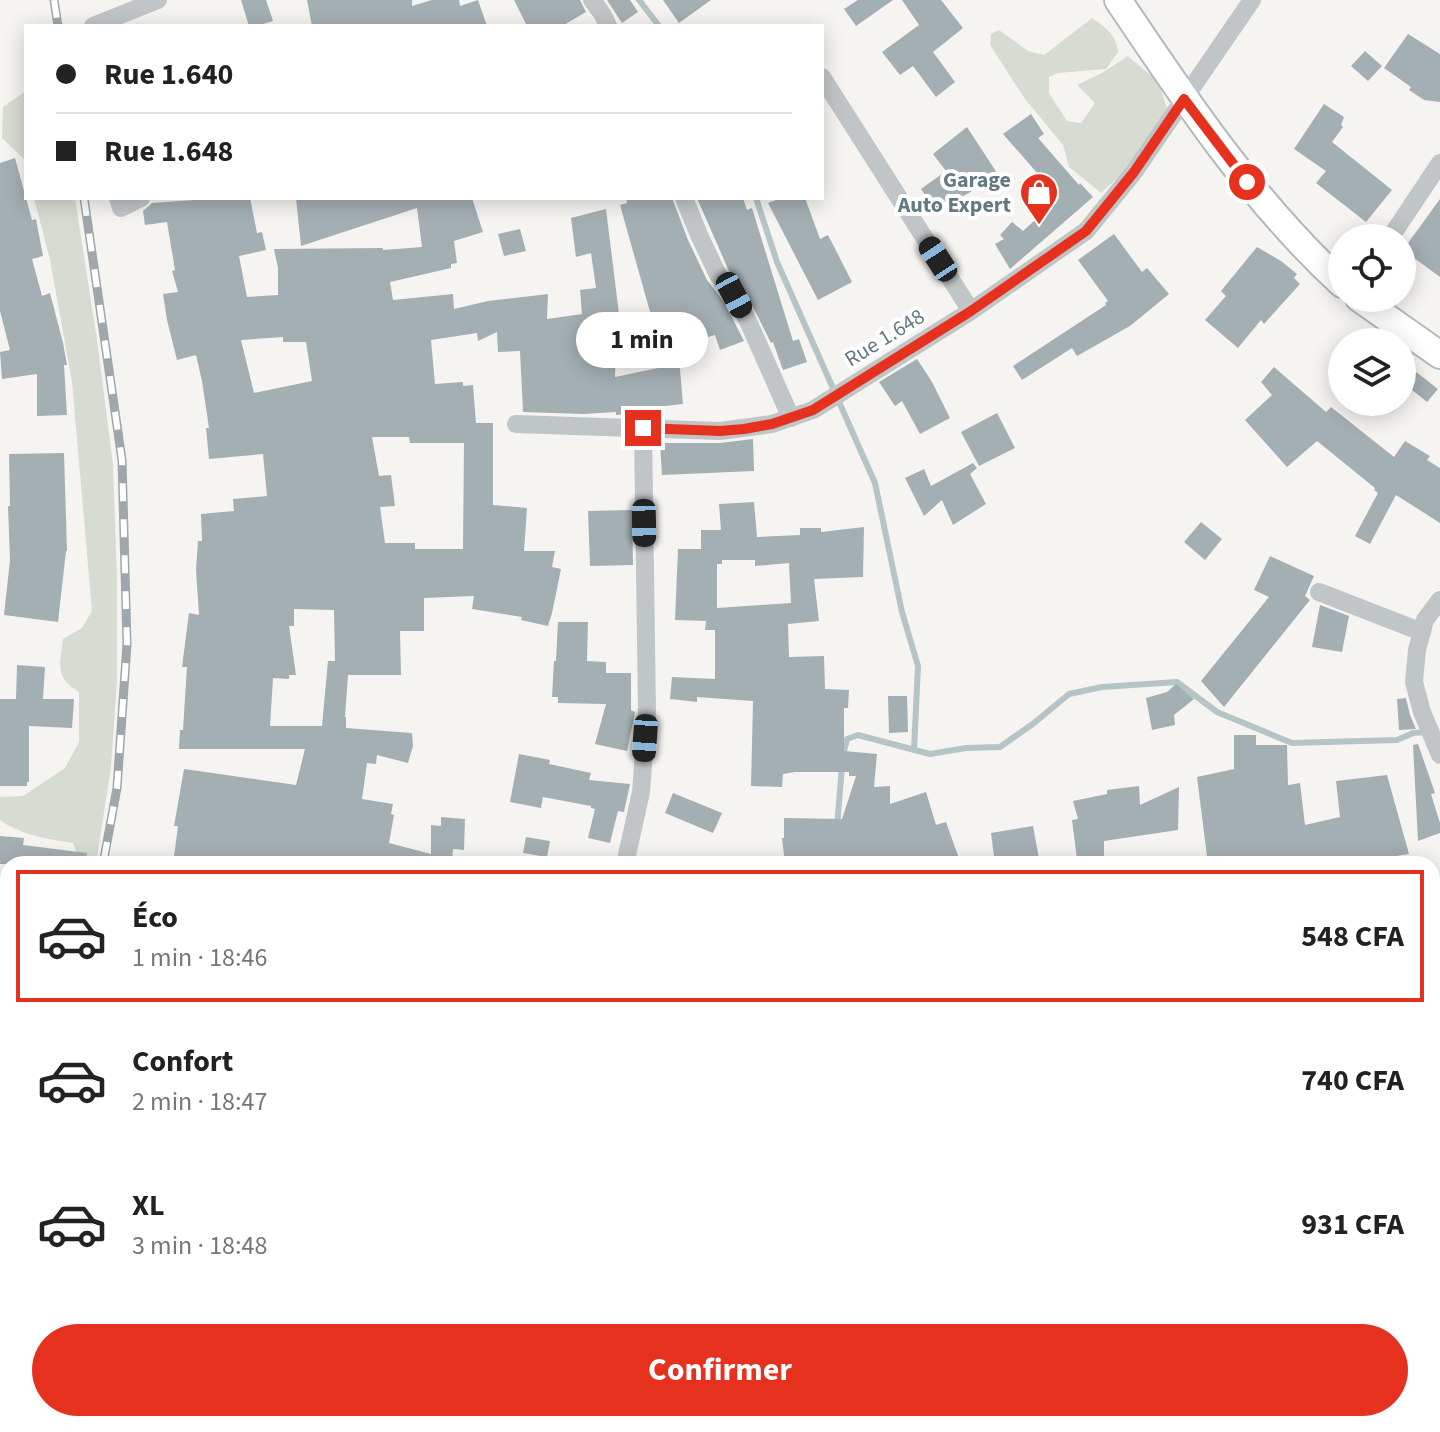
<!DOCTYPE html>
<html lang="fr">
<meta charset="utf-8">
<style>
body{margin:0;font-family:"Source Sans 3",sans-serif;background:#f6f6f6;color:#222;height:100vh;display:flex;flex-direction:column;font-size:30px;white-space:nowrap}
*{box-sizing:border-box;margin:0}
p{font-size:26px;color:#767676}
.icon{flex:none;width:44px;height:44px;fill:none;stroke:currentColor;stroke-width:2;stroke-linecap:round;stroke-linejoin:round}
.map{position:relative;flex:1;overflow:hidden}
.details{position:absolute;left:0px;top:856px;width:1440px;height:576px;display:flex;flex-direction:column;background:#fff;border-radius:24px 24px 0 0;box-shadow:0 4px 20px #0003}
.details>*{flex:none}
.banner{position:absolute;left:24px;top:24px;width:800px;height:176px;border-radius:0px;box-shadow:0 4px 20px #0003;display:grid;align-content:center;height:176px;padding:0 32px;background:#fff}
.controls{position:absolute;left:1328px;top:224px;display:grid;gap:16px}
.controls a{display:grid;place-items:center;width:88px;height:88px;border-radius:50%;background:#fff;box-shadow:0 4px 20px #0003;font-size:40px}
.end{position:absolute;width:36px;height:36px;margin:-18px;border:10px solid #e7311f;background:#fff;box-shadow:0 0 0 4px #fff}
.from{border-radius:50%}
.bubble{position:absolute;height:56px;border-radius:28px;background:#fff;box-shadow:0 4px 20px #0003;font-size:26px;font-weight:700;line-height:56px;text-align:center}
.car{position:absolute;width:24px;height:48px;margin:-24px -12px;border-radius:10px;box-shadow:0 0 6px 2px #0007;background:linear-gradient(#222 24%,#8ab4d8 0 40%,#222 0 76%,#8ab4d8 0 86%,#222 0)}
.banner b{display:flex;align-items:center;gap:28px;height:76px;font-size:30px}
.banner b+b{border-top:2px solid #e0e0e0}
.banner i{width:20px;height:20px;background:#222}
ul{padding:14px 0 0;list-style:none}
li{display:flex;align-items:center;gap:24px;height:132px;margin:0 16px 12px;padding:0 16px;border:4px solid transparent;border-radius:0px}
li div{flex:1}
li b{display:block;font-size:30px}
li em{font-style:normal;font-weight:700}
li.on{border-color:#e7311f}
li>.icon{width:72px;height:72px;stroke-width:1.5}
.button{display:flex;gap:16px;margin-top:auto;padding:16px 32px}
.button a{flex:1;height:92px;border-radius:48px;background:#e7311f;color:#fff;font-size:32px;font-weight:700;line-height:92px;text-align:center}
.map>svg:first-child{display:block}
.green{fill:#d7dcd2}
.lines{fill:none;stroke-linecap:round;stroke-linejoin:round}
.stream{stroke:#b5c4c7;stroke-width:6}
.building{fill:#a4afb3;fill-rule:evenodd}
.secondary-casing{stroke:#b2b9bc;stroke-width:30}
.street{stroke:#c0c5c7;stroke-width:18}
.secondary{stroke:#fff;stroke-width:26}
.rail-casing{stroke:#9ea7ab;stroke-width:9}
.rail{stroke:#fff;stroke-width:6;stroke-dasharray:18;stroke-linecap:butt}
.route{stroke:#e7311f;stroke-width:10}
.labels{text-anchor:middle;stroke-width:8;stroke-linejoin:round;paint-order:stroke}
.poi-label{font-size:22px;font-weight:bold;fill:#637983;stroke:#fff;text-anchor:end}
.street-label{font-size:22px;fill:#637983;stroke:#fff}
</style>
<div class="map">
<svg width="1440" height="1432" viewBox="0 0 1440 1432">
<rect width="100%" height="100%" fill="#f5f4f1"/>
<g class="green">
<path d="M1092 18C1105 27 1117 35 1118 52L1106 69 1058 73 1049 77V93L1067 121 1081 123 1095 103 1077 85 1102 73 1128 56 1148 73 1157 78 1167 108 1133 164 1101 193 1069 167 1063 145 1025 99 990 45 991 34 999 30 1028 51 1044 55Z"/>
<path d="M26 91V165L24 159 2 138 3 107Z"/>
<path d="M34 198H75L97 340 113 464 117 580V680L111 767 96 864H74L76 851 73 843C47 839 21 835 0 820V797L23 796 65 768 79 742V692C54 677 60 665 63 639L82 628 92 611 72 382 50 260Z"/>
<path d="M8 1119V1266L0 1300V1152Z"/>
</g>
<g class="lines">
<g class="stream">
<path d="M639 0 659 26"/>
<path d="M756 198 777 262 875 483 902 612 918 666 914 750"/>
<path d="M844 751 847 739 858 735 930 754 966 748 1000 747 1034 723 1069 694 1102 687 1177 682 1217 712 1292 743 1397 740 1413 733 1427 732"/>
<path d="M837 827 842 766"/>
<path d="M422 1432 428 1424"/>
</g>
</g>
<g class="building">
<path d="M241 0H266L273 21 256 26H249Z"/>
<path d="M307 0H412V6L432 0H459L460 6 478 0 487 26H312Z"/>
<path d="M514 0H580L586 12 562 26H527Z"/>
<path d="M607 0H630L638 12 622 23Z"/>
<path d="M663 0H711L679 23Z"/>
<path d="M858 0H893L856 26 844 9Z"/>
<path d="M902 0H941L963 28 933 52 955 82 936 97 913 66 900 75 882 52 919 25Z"/>
<path d="M1408 34 1440 54V102L1424 100 1409 90 1411 87 1384 68Z"/>
<path d="M1365 51 1382 66 1368 81 1351 66Z"/>
<path d="M1324 104 1344 117 1341 125 1343 127 1332 142 1392 190 1366 222 1316 183 1326 171 1294 149Z"/>
<path d="M1031 114 1044 134 1038 138 1079 185 1080 183 1093 197 1010 269 995 244 1004 239 1000 235 1012 222 1023 231 1059 198 1003 134Z"/>
<path d="M967 127 997 173 969 193 935 210 921 189 946 171 933 154Z"/>
<path d="M15 158 32 220 36 219 43 256 32 259 42 296 50 293 63 343 67 365H64L67 415 37 416V374L2 379 0 352 10 350 0 311V163Z"/>
<path d="M223 198H250L257 233 262 232 266 250 239 256 247 297 278 295V268L274 249 383 248V250L422 247 417 208 301 246 296 198H472L483 232 454 241 457 263 451 264V268L390 282 393 300 453 294 454 309 488 301 548 294 547 319 582 314 580 290 596 288 591 253 576 257 571 218 606 209 619 314 617 315 615 377 658 368V359L663 358 620 205 627 203 626 198H672L688 240 707 280 724 302 744 341 720 350 715 335 678 346 683 404 647 408V413L616 415V412L583 414 523 412 520 351 498 352 497 332 478 341 477 333 431 340 435 384 463 382V386L473 385 476 423H493V505L527 508 524 551H555L552 567 561 569 552 613 548 626 521 620 522 617 472 609 474 596 424 598V631H400L401 675H348L345 717H346V728L412 733 413 746 408 763 377 755 376 764 367 763 362 799 393 804 391 814 394 815 389 843 431 854V825L441 826V817L465 819 464 850 453 849 452 864H173L178 826H174L184 769 296 785 305 749H179L180 730H183L187 667H182L189 613 199 615 196 570 198 541H202L201 514 234 511 233 499 267 496 263 454 209 459 206 428H209L202 381 196 355 177 360 167 320 163 294 178 292 172 271 175 270 167 222 145 225 143 211 152 203ZM283 337V342H306L312 381 254 393 241 340ZM372 437H409L410 443H464L463 549H415V543H385L380 507 395 506 391 475 379 476ZM294 609 334 610 335 661H328L322 726H270L273 678 289 679V675H296L289 626H294Z"/>
<path d="M697 198H743L747 210 752 208 793 341 799 339 807 362 783 370 773 342 771 343 744 289 728 269Z"/>
<path d="M781 198H805L820 239 828 235 852 282 818 300 768 203Z"/>
<path d="M1440 199V277L1403 250Z"/>
<path d="M520 229 526 251 504 256 498 234Z"/>
<path d="M1114 234 1142 272 1147 268 1169 294 1130 326 1077 356 1072 348 1022 380 1013 366 1106 305 1105 303 1108 301 1078 260Z"/>
<path d="M1257 247 1281 261 1297 274 1294 278 1300 284 1264 324 1261 320 1238 348 1205 320 1226 296 1221 291Z"/>
<path d="M917 359 932 382 950 418 920 434 902 401 895 406 879 382Z"/>
<path d="M1402 361 1438 389 1427 402 1402 382Z"/>
<path d="M1274 367 1326 412 1331 407 1394 457 1405 441 1430 456 1427 460 1440 468V523L1396 495 1370 544 1355 536 1378 493 1374 490 1375 488 1317 441 1287 467 1245 420 1272 395 1261 382Z"/>
<path d="M997 413 1015 448 979 466 961 432Z"/>
<path d="M753 439 754 471 662 475 660 443H720Z"/>
<path d="M64 453 67 551H66L58 622 4 615 10 560 8 506H10L9 454Z"/>
<path d="M973 463 977 468 970 474 986 504 953 525 942 500 924 516 905 478 924 469 931 486Z"/>
<path d="M754 502 757 537 800 535V528H821V532L864 527 863 577 814 579 819 621 788 624 789 657 824 656 825 689 849 690 848 708H844V751L877 754 874 787 890 786V804L926 792 936 825 946 822 961 864H785L782 838H784V818L842 819 856 776H849V772H795L783 774 782 787 751 786 753 701 697 697V702L670 699 672 677 715 679V630H705L706 621 675 620 678 549H701V530H721L719 504ZM722 560H755V566L789 563 791 603 717 608V564H722Z"/>
<path d="M632 510 633 565 590 566 588 511Z"/>
<path d="M1201 522 1222 539 1205 560 1184 542Z"/>
<path d="M1270 556 1314 576 1305 596 1310 600 1224 707 1201 681 1269 597 1254 590Z"/>
<path d="M1320 605 1349 616 1342 652 1312 647Z"/>
<path d="M558 622H588L587 661 606 662V673H631V710L635 712 627 751 595 744 606 704 558 703V697H552L554 661H556Z"/>
<path d="M17 665 45 667 43 699H74L72 728 29 726V782H27V786H0V699H16Z"/>
<path d="M1176 684 1194 699 1174 715 1175 725 1152 730 1146 698 1167 692Z"/>
<path d="M888 696H907L908 732 889 733Z"/>
<path d="M1406 698 1410 715 1416 729 1399 730 1397 699Z"/>
<path d="M1234 735H1256V745H1287L1288 785 1300 783 1305 825 1340 817 1336 781 1387 775 1409 854 1364 861 1363 857 1308 864H1208L1197 777 1234 769Z"/>
<path d="M1418 744 1435 793 1431 794 1440 823V833L1418 841 1413 745Z"/>
<path d="M519 754 550 760 549 764 591 773 589 780 630 784 624 812 618 811 610 843 588 838 595 809 591 808V806L543 797 541 808 510 802Z"/>
<path d="M1139 786 1140 805 1179 787 1178 830 1104 841V856L1077 859 1072 820 1078 819 1073 801 1107 794V790Z"/>
<path d="M673 793 722 813 713 833 665 813Z"/>
<path d="M1033 826 1040 864H995L991 833Z"/>
<path d="M0 836 24 838 23 845 87 853 86 864H0Z"/>
<path d="M526 837 550 841 547 857 523 853Z"/>
</g>
<g class="lines">
<defs>
<g id="secondary">
<path d="M1118 0C1185 100 1253 202 1342 284"/>
<path d="M1359 298 1440 355"/>
</g>
</defs>
<use href="#secondary" class="secondary-casing"/>
<g class="street">
<path d="M592 0 603 15 608 26"/>
<path d="M93 26 158 0"/>
<path d="M822 77 971 311"/>
<path d="M118 198 121 208 141 198"/>
<path d="M684 198 699 235 718 275 734 295 748 321 791 418"/>
<path d="M1390 238 1440 163"/>
<path d="M516 424 720 431 772 424 813 410 971 311 1086 231 1134 172 1252 0"/>
<path d="M1319 592 1422 632"/>
<path d="M1440 600 1425 620 1417 650 1414 682 1422 712 1440 755"/>
<path d="M625 864 641 792 647 712 643 428"/>
<path d="M1432 1314 1440 1312"/>
<path d="M715 1424 722 1432"/>
<path d="M887 1424 896 1432"/>
<path d="M827 1432 839 1424"/>
<path d="M1186 1432 1200 1424"/>
</g>
<use href="#secondary" class="secondary"/>
<defs>
<g id="rail">
<path d="M54 0 58 26"/>
<path d="M84 198 122 460 127 644 117 788 103 864"/>
<path d="M0 1339 8 1303"/>
</g>
</defs>
<use href="#rail" class="rail-casing"/>
<use href="#rail" class="rail"/>
</g>
<g class="lines">
<path class="route" d="M643 428 720 431 744 429 772 424 813 410 971 311 1086 231 1134 172 1184 99 1247 182"/>
</g>
<defs>
<symbol id="shop-pin" viewBox="-11 -11 22 30"><path d="M0 17L-7.5 6A9.5 9.5 0 1 1 7.5 6Z" fill="#e7311f" stroke="#fff"/><path d="M-5-2.5h2.3a2.7 3.5 0 0 1 5.4 0H5L5.5 6h-11ZM-1.5-2.5h3a1.5 2.3 0 0 0-3 0Z" fill="#fff"/></symbol>
</defs>
<g fill-rule="evenodd">
<use href="#shop-pin" x="1017" y="170" width="44" height="60"/>
</g>
<g class="labels">
<g class="poi-label">
<text x="1011" y="187">Garage<tspan x="1011" dy="25">Auto Expert</tspan></text>
</g>
<g class="street-label">
<text transform="translate(884 337) rotate(-32)" y="8">Rue 1.648</text>
</g>
</g>
</svg>
<div class="controls">
<a><svg class="icon" aria-label="locate" viewBox="0 0 24 24"><circle cx="12" cy="12" r="6"/><path d="M12 2v4M12 18v4M2 12h4M18 12h4"/></svg></a>
<a><svg class="icon" aria-label="layers" viewBox="0 0 24 24"><path d="M12 4l9 5-9 5-9-5zM3 14l9 5 9-5"/></svg></a>
</div>
<i class="end from" style="left:1247px;top:182px"></i>
<i class="end" style="left:643px;top:428px"></i>
<div class="bubble" style="left:576px;top:312px;width:132px">1 min</div>
<i class="car" style="left:938px;top:259px;rotate:327deg"></i>
<i class="car" style="left:734px;top:295px;rotate:152deg"></i>
<i class="car" style="left:644px;top:523px;rotate:179deg"></i>
<i class="car" style="left:645px;top:738px;rotate:184deg"></i>
<div class="banner">
<b><i class="from"></i>Rue 1.640</b>
<b><i></i>Rue 1.648</b>
</div>
<section class="details">
<ul>
<li class="on"><svg class="icon" aria-label="car" viewBox="0 0 24 24"><path d="M5 17H2v-5l4-1 3-4h7l3 4 3 1v5h-3M9 17h6M6 11h13"/><circle cx="7" cy="17" r="2"/><circle cx="17" cy="17" r="2"/></svg><div><b>Éco</b><p>1 min · 18:46</p></div><em>548 CFA</em></li>
<li><svg class="icon" aria-label="car" viewBox="0 0 24 24"><path d="M5 17H2v-5l4-1 3-4h7l3 4 3 1v5h-3M9 17h6M6 11h13"/><circle cx="7" cy="17" r="2"/><circle cx="17" cy="17" r="2"/></svg><div><b>Confort</b><p>2 min · 18:47</p></div><em>740 CFA</em></li>
<li><svg class="icon" aria-label="car" viewBox="0 0 24 24"><path d="M5 17H2v-5l4-1 3-4h7l3 4 3 1v5h-3M9 17h6M6 11h13"/><circle cx="7" cy="17" r="2"/><circle cx="17" cy="17" r="2"/></svg><div><b>XL</b><p>3 min · 18:48</p></div><em>931 CFA</em></li>
</ul>
<div class="button"><a>Confirmer</a></div>
</section>
</div>
